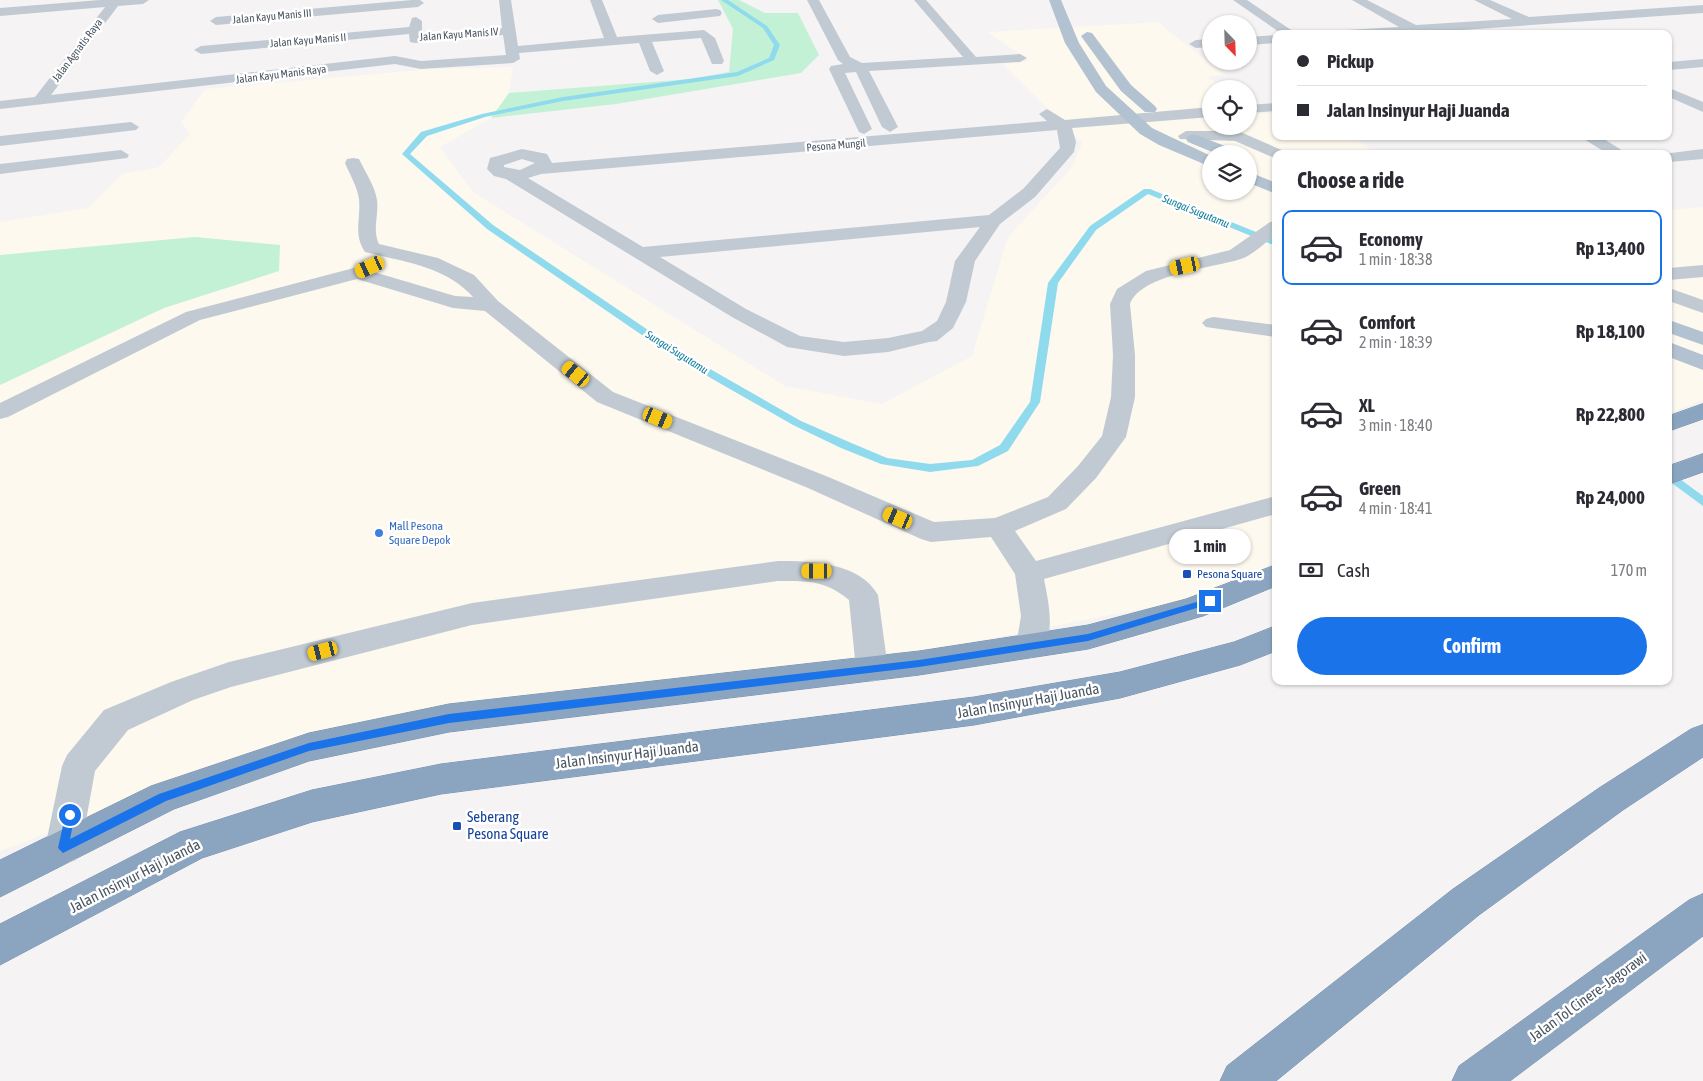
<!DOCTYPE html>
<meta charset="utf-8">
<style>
body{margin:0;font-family:"Asap Condensed",sans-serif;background:#f2f2f3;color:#2b2b33;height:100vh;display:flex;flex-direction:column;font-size:19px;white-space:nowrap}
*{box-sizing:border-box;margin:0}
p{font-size:16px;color:#7c7c81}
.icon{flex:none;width:28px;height:28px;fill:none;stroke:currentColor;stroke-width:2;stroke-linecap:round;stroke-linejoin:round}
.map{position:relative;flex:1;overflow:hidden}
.drawer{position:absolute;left:1272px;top:150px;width:400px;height:535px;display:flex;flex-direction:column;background:#fff;border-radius:10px;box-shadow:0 1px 4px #0004}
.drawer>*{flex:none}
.top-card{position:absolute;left:1272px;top:30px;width:400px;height:110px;border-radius:10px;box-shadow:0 1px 4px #0004;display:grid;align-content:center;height:110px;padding:0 25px;background:#fff}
.needle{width:32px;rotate:157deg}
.buttons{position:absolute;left:1202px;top:15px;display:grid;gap:10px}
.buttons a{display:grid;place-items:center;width:55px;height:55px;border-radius:50%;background:#fff;box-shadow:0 1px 4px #0004;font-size:25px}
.end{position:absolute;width:22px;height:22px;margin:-11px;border:6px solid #1a73e8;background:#fff;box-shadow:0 0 0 2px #fff}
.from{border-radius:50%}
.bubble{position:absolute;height:35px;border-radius:18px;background:#fff;box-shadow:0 1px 4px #0004;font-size:16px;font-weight:700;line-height:35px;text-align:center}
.car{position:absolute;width:15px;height:30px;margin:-15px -8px;border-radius:6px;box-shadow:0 0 4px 1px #0007;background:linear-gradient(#f5c518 24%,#345 0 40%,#f5c518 0 76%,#345 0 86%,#f5c518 0)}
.top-card b{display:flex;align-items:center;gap:18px;height:48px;font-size:19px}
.top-card b+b{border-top:1px solid #e1e1e2}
.top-card i{width:12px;height:12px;background:#2b2b33}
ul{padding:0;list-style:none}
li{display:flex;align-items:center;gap:15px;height:75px;margin:0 10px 8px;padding:0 15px;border:2px solid transparent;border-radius:10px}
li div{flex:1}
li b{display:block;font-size:19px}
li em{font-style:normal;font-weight:700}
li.active{border-color:#1a73e8}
li>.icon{width:45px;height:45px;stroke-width:1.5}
h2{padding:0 25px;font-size:22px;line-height:60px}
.pay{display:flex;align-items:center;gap:12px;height:55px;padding:0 25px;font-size:19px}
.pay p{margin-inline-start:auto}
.primary-button{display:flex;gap:10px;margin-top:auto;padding:10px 25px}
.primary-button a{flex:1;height:58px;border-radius:30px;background:#1a73e8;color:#fff;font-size:20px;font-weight:700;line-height:58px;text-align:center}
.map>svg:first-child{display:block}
.commercial{fill:#fdf9ef;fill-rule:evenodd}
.green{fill:#c3f1d5}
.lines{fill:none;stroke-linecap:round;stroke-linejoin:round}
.stream{fill:#90daee;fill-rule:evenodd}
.highway-casing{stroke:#7690ad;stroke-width:1}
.minor{fill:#c1cad2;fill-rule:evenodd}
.major{fill:#b3c2d1;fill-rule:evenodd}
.highway{fill:#8ba5c1;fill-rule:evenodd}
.route{fill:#1a73e8}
.shop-dot{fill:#3f7fe0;stroke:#fff;stroke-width:2}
.transit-dot{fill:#1a4fb4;stroke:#fff;stroke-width:2}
.labels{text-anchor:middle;stroke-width:5;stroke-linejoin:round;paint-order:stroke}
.far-street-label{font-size:11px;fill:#4a5661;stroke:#fff}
.far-water-label{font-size:11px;font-style:italic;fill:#0c7c9b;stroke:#fff}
.shop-label{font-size:12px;fill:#366cbe;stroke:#fff;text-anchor:start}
.transit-label{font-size:12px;fill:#164399;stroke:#fff;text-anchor:start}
.near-street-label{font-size:15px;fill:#4a5661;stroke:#fff}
.near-transit-label{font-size:15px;fill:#164399;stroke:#fff;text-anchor:start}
</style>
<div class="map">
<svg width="1703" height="1081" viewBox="0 0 1703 1081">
<rect width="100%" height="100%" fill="#f5f3f3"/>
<g class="commercial">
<path d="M1158 22 1224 75 1208 77 1224 89H1211V126H1249V107L1259 114 1276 113V136H1352L1376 154H1276V563L1173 603 772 681 324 729 0 851V385L164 308 278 271 280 246 195 237 0 255V222L88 208 122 174 159 167 190 134 181 122 205 89 431 69 513 67 509 93 491 118 440 147 473 192 785 386 882 404 972 356 1008 237 1072 167 1082 143 1003 64 1029 61 988 32ZM1211 154H1249V191H1211Z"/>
<path d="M1703 207V400L1669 413V210Z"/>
</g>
<g class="green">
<path d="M718 0H739L765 13H798L819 55 801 73 616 104 491 118 509 93 691 79 729 72 733 29Z"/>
<path d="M195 237 280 245 279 271 164 308 0 385V255Z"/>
</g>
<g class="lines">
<g class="stream">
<path d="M721 0H728L767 26 780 45 774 60 738 76 563 101 485 117 427 136 410 154 493 225 682 353 801 421 849 442 887 458 930 464 972 460 1000 445 1030 402 1048 283 1090 226 1144 189H1150L1276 240V246L1148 194 1096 230 1058 283 1040 402 1008 451 978 466 930 472 881 464 841 448 793 425 674 357 487 229 402 154 421 132 482 114 563 97 737 72 769 58 774 45 763 28Z"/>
<path d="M1669 471 1703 496V506L1669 481Z"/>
</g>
<defs>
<g id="highway">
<path d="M1703 404V419L1669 431V416Z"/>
<path d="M1703 454V472L1669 484V466Z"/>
<path d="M1276 565V586L1203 616 1088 649 919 675 449 732 309 761 174 809 0 897V860L151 786 309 733 449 704 919 651 1088 625 1186 599Z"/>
<path d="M1276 626V651L1240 665 1120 698 974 725 441 794 312 822 202 858 0 965V924L180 832 312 790 441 764 974 697 1120 672 1234 642Z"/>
<path d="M1703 725V757L1623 810 1479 915 1276 1081H1220L1227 1066 1453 889 1599 788 1691 729Z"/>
<path d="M1703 894V936L1510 1081H1452L1459 1066 1689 900Z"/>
</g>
</defs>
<use href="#highway" class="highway-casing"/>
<g class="minor">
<path d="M100 0H149L143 4 118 6 51 95 395 56 421 61 506 55 503 35 415 43 410 42 409 34 201 54 194 50 201 46 409 27 412 18 416 17 422 21V35L502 28 499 0H511L518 46 604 38 590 0H602L617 37 704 30 715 38 724 61 722 64H712L701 38 652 42 664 71 657 75 650 71 639 43 519 53 520 59 513 63 421 69 395 64 0 109V101L35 97 105 7 0 16V8Z"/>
<path d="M412 0H420L424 3 418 7 216 25 210 21 216 17Z"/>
<path d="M807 0H819L850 57 862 63 963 57 914 0H926L976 57 1020 54 1027 58 1020 62 869 71 898 127 890 132 882 127 856 72 845 73 872 129 864 134 859 132 829 69 831 66 843 64 838 60Z"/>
<path d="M1233 0H1247L1297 34H1282Z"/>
<path d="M1352 0H1367L1416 25 1512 19 1474 0H1490L1529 17 1703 5V13L1405 34H1341L1347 30 1399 27Z"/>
<path d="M716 9 720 10 722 13 720 16 658 23 652 19 658 15Z"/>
<path d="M1276 35V43L1249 45V37Z"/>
<path d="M1211 39V47L1196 48 1189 44 1196 40Z"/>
<path d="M1703 59V67L1669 70V62Z"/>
<path d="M1669 88 1703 102V112L1669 97Z"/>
<path d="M1276 103V111L1249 113V105Z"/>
<path d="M1211 107V117L1072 128 1076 142 1074 152 1035 197 1000 224 975 261 966 302 953 328 937 341 929 342 888 352 844 356 787 347 732 317 506 179 494 176 487 169 490 158 522 149 547 154 552 163 1047 121 1039 114 1047 109 1065 120ZM1057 130 1060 148 1023 189 989 215 643 247 528 178 541 174ZM522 159 535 163 520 170 504 167V165ZM980 227 955 261 946 302 937 321 922 331 888 338 844 342 800 336 746 309 660 257Z"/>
<path d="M131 122 139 127 136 130 0 146V136Z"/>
<path d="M1186 131H1238L1284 151 1286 154H1276V158L1272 157 1235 141 1180 139 1178 136Z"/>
<path d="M1579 136H1599L1628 154H1608Z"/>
<path d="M1703 149V159L1669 162V154H1663Z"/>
<path d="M121 150 129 155 127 158 0 174V164Z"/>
<path d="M353 158 359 159 361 163C367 175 375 187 377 200 379 215 372 230 379 244L438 258 474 275 498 301 613 392 826 476 934 522 995 518 1048 497 1078 466 1102 436 1111 397 1113 355 1110 304 1117 289 1146 271 1230 250 1270 222 1276 221V234C1266 242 1253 255 1241 259 1213 268 1141 274 1130 304L1135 355V397L1126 437 1096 478 1066 509 1015 531 1036 561 1276 496V514L1044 579C1049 605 1055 630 1042 654L1031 658 1020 654 1016 646 1021 616 1015 574 991 537 931 542 921 539 808 488 597 402 485 311 453 308 357 279 200 320 8 417 0 419V403L186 312 350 269 357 267 455 296 473 297C445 266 404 262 365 252 353 234 361 219 359 199 357 186 350 175 345 163L347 159Z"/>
<path d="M1703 265V277L1669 280V268Z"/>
<path d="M1669 288 1703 300V313L1669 301Z"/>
<path d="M1213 317 1276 325V337L1206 327 1202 323 1206 319Z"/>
<path d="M778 561C811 561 859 562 878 595L888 669 883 678 872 682 861 678 856 669 849 600C825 580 807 581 778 581L472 625 231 687 193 700 128 730 95 771 81 848 76 860 63 865 50 860 45 848 62 766 67 755 104 710 171 682 229 662 472 603Z"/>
</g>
<g class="major">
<path d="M1049 0H1061L1079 43 1106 86 1152 128 1211 156V167L1159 145 1140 134 1096 92 1065 43Z"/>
<path d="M1087 32 1092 33 1131 85 1155 106 1157 109 1155 112H1145L1121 91 1081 36Z"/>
<path d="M1194 134 1238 151 1240 154H1217L1188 142 1186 139 1188 136Z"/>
<path d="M1249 172 1276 183V194L1249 183Z"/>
<path d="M1669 320 1703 332V345L1669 333Z"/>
<path d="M1669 342 1703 355V370L1669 357Z"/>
</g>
<use href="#highway" class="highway"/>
</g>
<path class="route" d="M1210 598 1214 601 1213 603 1088 641 919 667 449 723 309 751 166 801 63 853 58 848 66 812H73L75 815 70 839 159 794 309 743 449 714 919 660 1088 634Z"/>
<circle class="shop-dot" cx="379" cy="533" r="5"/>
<g class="transit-dot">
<rect x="1182" y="569" width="10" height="10" rx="2.5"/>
<rect x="452" y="821" width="10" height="10" rx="2.5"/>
</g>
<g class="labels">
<g class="far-street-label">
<text transform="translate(272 16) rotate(-5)" y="4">Jalan Kayu Manis III</text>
<text transform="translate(459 34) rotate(-4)" y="4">Jalan Kayu Manis IV</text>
<text transform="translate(308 40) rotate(-5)" y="4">Jalan Kayu Manis II</text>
<text transform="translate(77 50) rotate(-53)" y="4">Jalan Agnatis Raya</text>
<text transform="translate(281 74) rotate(-7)" y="4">Jalan Kayu Manis Raya</text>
<text transform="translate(836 145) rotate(-5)" y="4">Pesona Mungil</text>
</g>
<g class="far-water-label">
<text transform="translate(1196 211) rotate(22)" y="4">Sungai Sugutamu</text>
<text transform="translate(677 352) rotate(32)" y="4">Sungai Sugutamu</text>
</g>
<g class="shop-label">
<text x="389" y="530">Mall Pesona<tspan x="389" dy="14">Square Depok</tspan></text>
</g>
<g class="transit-label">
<text x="1197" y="578">Pesona Square</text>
</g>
<g class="near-street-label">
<text transform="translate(1028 701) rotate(-10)" y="5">Jalan Insinyur Haji Juanda</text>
<text transform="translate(627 755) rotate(-7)" y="5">Jalan Insinyur Haji Juanda</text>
<text transform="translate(135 876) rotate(-27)" y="5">Jalan Insinyur Haji Juanda</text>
<text transform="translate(1588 997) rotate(-36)" y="5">Jalan Tol Cinere–Jagorawi</text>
</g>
<g class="near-transit-label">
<text x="467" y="822">Seberang<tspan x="467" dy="17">Pesona Square</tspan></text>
</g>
</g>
</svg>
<div class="buttons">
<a><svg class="needle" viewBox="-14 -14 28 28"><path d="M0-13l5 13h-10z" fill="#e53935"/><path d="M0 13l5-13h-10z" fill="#7c7c81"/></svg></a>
<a><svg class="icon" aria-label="locate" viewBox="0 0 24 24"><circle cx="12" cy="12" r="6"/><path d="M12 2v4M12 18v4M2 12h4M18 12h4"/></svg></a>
<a><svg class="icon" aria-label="layers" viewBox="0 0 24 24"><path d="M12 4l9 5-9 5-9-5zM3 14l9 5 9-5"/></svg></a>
</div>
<i class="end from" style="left:70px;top:815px"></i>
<i class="end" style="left:1210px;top:601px"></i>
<div class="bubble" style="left:1169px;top:529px;width:82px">1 min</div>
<i class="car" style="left:1185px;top:266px;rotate:258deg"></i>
<i class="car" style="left:370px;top:267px;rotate:245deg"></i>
<i class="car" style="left:576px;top:374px;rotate:309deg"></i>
<i class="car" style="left:658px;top:418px;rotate:112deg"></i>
<i class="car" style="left:898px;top:518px;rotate:293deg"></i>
<i class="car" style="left:817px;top:571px;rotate:270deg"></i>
<i class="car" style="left:323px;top:651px;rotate:256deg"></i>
<div class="top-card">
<b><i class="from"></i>Pickup</b>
<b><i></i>Jalan Insinyur Haji Juanda</b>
</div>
<section class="drawer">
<h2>Choose a ride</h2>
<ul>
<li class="active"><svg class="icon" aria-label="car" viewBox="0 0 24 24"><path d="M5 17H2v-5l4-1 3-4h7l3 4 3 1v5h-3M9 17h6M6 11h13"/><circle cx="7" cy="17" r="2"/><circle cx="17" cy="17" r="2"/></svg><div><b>Economy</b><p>1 min · 18:38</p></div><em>Rp 13,400</em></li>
<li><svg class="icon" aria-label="car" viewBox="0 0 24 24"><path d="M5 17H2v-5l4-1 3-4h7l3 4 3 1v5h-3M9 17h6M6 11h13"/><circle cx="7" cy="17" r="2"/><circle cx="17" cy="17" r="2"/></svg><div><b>Comfort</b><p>2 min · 18:39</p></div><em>Rp 18,100</em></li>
<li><svg class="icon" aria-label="car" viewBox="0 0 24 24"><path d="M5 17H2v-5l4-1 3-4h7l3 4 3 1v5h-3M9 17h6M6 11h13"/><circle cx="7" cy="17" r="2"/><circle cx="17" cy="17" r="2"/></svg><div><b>XL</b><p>3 min · 18:40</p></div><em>Rp 22,800</em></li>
<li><svg class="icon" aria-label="car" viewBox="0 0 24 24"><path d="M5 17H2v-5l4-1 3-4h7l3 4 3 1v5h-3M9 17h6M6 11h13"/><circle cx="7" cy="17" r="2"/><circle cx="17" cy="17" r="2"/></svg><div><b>Green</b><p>4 min · 18:41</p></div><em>Rp 24,000</em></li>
</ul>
<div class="pay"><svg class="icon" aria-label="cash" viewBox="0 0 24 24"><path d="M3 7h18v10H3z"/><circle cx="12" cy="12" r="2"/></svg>Cash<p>170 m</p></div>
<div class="primary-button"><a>Confirm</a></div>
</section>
</div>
